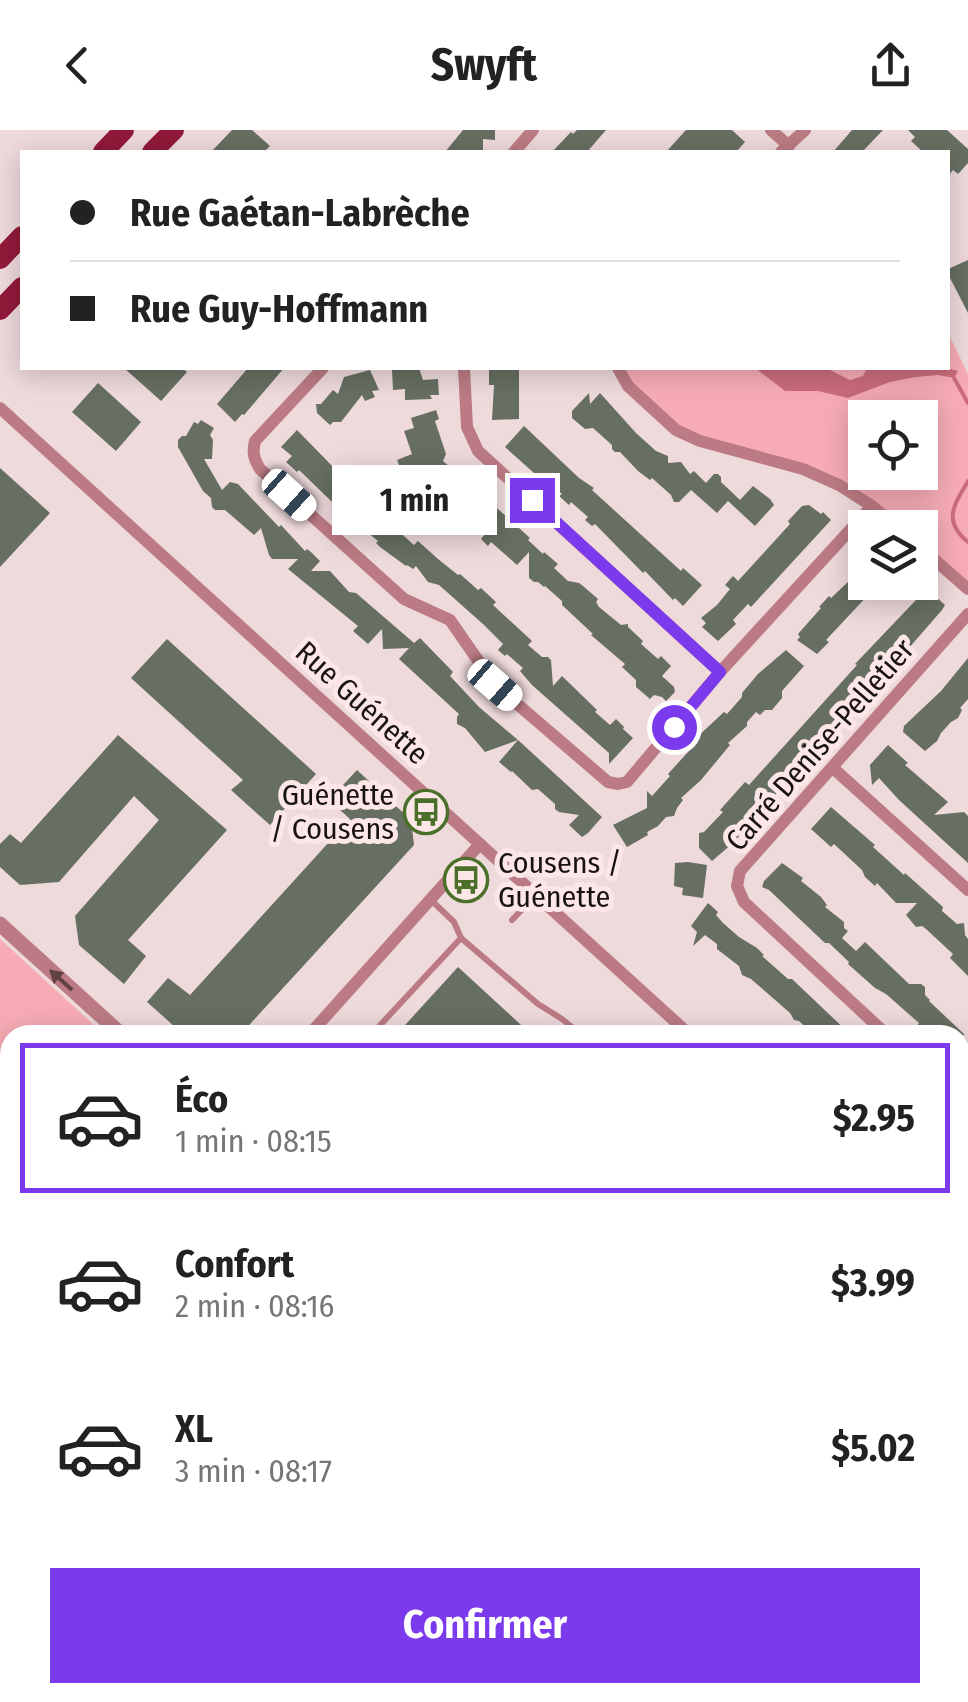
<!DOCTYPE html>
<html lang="fr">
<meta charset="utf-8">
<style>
body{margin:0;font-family:"Fira Sans Condensed",sans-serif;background:#f6f6f6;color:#222;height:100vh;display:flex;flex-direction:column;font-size:38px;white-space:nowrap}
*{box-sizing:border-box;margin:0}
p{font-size:32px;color:#767676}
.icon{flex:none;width:55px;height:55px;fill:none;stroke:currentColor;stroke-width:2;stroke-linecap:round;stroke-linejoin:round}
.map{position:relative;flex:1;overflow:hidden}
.sheet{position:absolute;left:0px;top:895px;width:970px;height:678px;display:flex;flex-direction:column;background:#fff;border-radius:30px 30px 0 0;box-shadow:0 5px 25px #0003}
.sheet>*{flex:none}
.banner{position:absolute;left:20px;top:20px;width:930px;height:220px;border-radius:0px;box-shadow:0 5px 25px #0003;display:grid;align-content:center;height:220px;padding:0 50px;background:#fff}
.fabs{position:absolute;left:848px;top:270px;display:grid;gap:20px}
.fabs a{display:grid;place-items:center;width:90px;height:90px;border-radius:0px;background:#fff;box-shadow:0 5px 25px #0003;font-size:50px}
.end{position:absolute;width:45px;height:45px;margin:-22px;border:12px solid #7c3aed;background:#fff;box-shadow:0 0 0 5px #fff}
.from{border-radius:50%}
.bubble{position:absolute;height:70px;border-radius:0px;background:#fff;box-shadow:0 5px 25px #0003;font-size:32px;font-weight:700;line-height:70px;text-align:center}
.car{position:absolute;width:30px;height:60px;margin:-30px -15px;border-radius:12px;box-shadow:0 0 8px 2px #0007;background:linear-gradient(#fff 24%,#345 0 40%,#fff 0 76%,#345 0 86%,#fff 0)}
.banner b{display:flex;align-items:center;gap:35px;height:95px;font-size:38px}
.banner b+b{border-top:2px solid #e0e0e0}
.banner i{width:25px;height:25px;background:#222}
ul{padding:18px 0 0;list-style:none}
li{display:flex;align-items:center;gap:30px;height:150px;margin:0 20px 15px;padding:0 30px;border:5px solid transparent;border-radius:0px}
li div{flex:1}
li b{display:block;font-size:38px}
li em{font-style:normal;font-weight:700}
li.selected{border-color:#7c3aed}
li>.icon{width:90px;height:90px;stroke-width:1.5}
.primary-button{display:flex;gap:20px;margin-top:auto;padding:20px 50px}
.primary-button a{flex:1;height:115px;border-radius:0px;background:#7c3aed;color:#fff;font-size:40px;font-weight:700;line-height:115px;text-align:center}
header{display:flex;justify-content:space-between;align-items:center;height:130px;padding:0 50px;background:#fff;font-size:45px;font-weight:700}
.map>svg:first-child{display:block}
.green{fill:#f7acb5;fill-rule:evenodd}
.water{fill:#cb6c7b}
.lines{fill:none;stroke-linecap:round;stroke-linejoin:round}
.stream{stroke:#cb6c7b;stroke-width:4}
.building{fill:#666f61}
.service{stroke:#bc7b84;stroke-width:6}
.minor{stroke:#bc7b84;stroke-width:12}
.tertiary{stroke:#bc7b84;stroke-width:15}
.primary{stroke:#91193a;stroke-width:20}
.oneway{fill:#624145}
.route{stroke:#7c3aed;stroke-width:12}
.labels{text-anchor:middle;stroke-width:10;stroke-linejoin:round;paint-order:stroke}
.street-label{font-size:30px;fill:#191212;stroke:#fce6e8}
.poi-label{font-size:30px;fill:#191212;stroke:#fce6e8;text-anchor:end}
</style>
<header><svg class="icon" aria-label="back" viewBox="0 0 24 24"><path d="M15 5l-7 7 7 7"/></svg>Swyft<svg class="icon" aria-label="share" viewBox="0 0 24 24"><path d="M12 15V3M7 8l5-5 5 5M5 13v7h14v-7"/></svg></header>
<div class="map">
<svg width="968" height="1572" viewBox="0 0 968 1572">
<rect width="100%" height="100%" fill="#eed9db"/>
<g class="green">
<path d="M948 203 968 244V460L920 417V398L898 397 839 355 676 300 618 238H948ZM865 288H920V342H865Z"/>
<path d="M0 809 105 905H10V955L0 946Z"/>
<path d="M679 1563H829L840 1572H690Z"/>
</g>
<path class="water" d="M755 238H826L850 250 863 246 867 238H947L958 241 954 248 938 245 916 247 890 252 848 268 818 261H785Z"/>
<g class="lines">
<g class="stream">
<path d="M954 248 968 273"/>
<path d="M968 351C954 375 942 391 968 412"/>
</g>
</g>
<g class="building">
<path d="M232 0H252L270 16 264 22H211Z"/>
<path d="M463 0H495V10L483 9V20L481 22H445Z"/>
<path d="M577 0H606L587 22H552L571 2 573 4Z"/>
<path d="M686 0H732L745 12 736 22H666Z"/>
<path d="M852 0H883L862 22H833Z"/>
<path d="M908 0H947L968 19V33L958 44 953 40 948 46V22H923L911 11 915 7Z"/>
<path d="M968 130V183L948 144V139Z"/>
<path d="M124 238H182L187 242 161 271Z"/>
<path d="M248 238H284L244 285 242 284 235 292 217 274Z"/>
<path d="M419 238 423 250 438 249 439 265H430L432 269 405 270V259L393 260 392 240Z"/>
<path d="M489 238H519V289L492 290 494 255H489Z"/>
<path d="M370 240 379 260 372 261 375 267 365 271 362 265 341 292H333L330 295 317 283 316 274H321L333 260 338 264 344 247Z"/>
<path d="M98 253 141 292 116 321 72 282Z"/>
<path d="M589 263 590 274 600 263 636 303 656 321 668 326V333L681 332 690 344 694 341 706 353 714 344H718L721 347V352L740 370 753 356 770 369 774 375 755 396 728 371 717 383 691 360 679 372H674L671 365 652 348 650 350 638 341 620 322H615L612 319V315L593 298 585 299 572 288V281Z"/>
<path d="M436 280 439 289 435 291 446 324 443 331 461 346 459 348 478 361 530 408 528 410 543 424 544 422 558 434 554 438 568 451 579 453 583 456 598 469 596 472 599 477 621 495 628 494V497L643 511 641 514 658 529 661 526 671 536 662 546 674 557 675 562 666 571 662 567 654 565 650 569 636 557V550L622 537 625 534 591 505 593 504 562 475V471L545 456 544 457 538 452H534L529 448V422L517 435 491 412 488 416 481 409 485 404 469 389 463 390 428 352 412 356 406 341 402 342 397 330 412 324 404 301 414 298 411 288Z"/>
<path d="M201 290 214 298 210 305 213 310 212 329H204L222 360 230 352 238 354 279 397 281 395 305 421 307 419 311 422 320 431 311 441H330L349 462 356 463 414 513 420 508 453 542 450 546 479 577 518 610 485 622 465 598 457 594V587L459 584 399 529 409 518 383 519 382 499 368 514 353 501 358 496 288 439 298 429H272L269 425 261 398 254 405 225 380H215L212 377 211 368 203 361 178 317V310L182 306H186L194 292 198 294Z"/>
<path d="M524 296 579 348 594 358 592 360 681 441 683 438 702 455 683 476 675 468 673 470 645 441 643 443 595 394 592 396 585 390 588 387 571 372 569 375 559 366 562 364 546 350 544 352 505 317Z"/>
<path d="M297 300 338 342 335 346 354 364 357 363 372 372 388 387 386 390 414 415 418 411 438 429 458 445 460 444 478 460 481 458 496 472 493 475 532 511 528 515 542 527H548L551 530 553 556 562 546 597 580 595 582 610 595 616 589 624 597 623 599 633 608 609 634V623L532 555 520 541 523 538 507 524 505 526 498 520 503 514 483 494 439 455 428 452 416 436 413 439 407 435 406 436 380 417 376 413 378 411 362 398 360 399 299 340 297 342 286 332 292 326 281 317Z"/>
<path d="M0 338 50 383 0 437Z"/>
<path d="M809 375 821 384 823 382 831 390 751 477 748 474 733 490 736 494 718 511 702 497 706 493 701 488 717 475 730 459 725 455 733 446 738 451 790 394 788 391 802 376Z"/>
<path d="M865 433V452L862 454 871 462 826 510 829 512 817 524 797 510 800 507 798 504 821 478 819 477 829 466 831 468 848 452Z"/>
<path d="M926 458 945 475 942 480 908 519 907 518 882 545V548L812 623 733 713 712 731 699 718V703L704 702 723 682 720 680 745 652 749 655 857 535 855 534 916 470 915 466 918 462Z"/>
<path d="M167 509 316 644 270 695 231 660 243 650 131 548Z"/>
<path d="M786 520 804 536 782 561V568L772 580H765L760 585 756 582 747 592V596L728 613 730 615 701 650 681 668 683 670 677 678 674 686 666 687 658 696 647 702 648 705 627 717 613 695 647 678V661L652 666 670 646 668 644 698 611 695 609 724 582 727 584 742 567V563L758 544Z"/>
<path d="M968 528V569L960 578 962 580 958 588 951 592 941 603 937 611 925 621 903 602 904 596 941 561Z"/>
<path d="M118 605 227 700 128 810 146 826 124 854 79 815 75 786 159 690 134 666 59 752 20 755 0 737V714L10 704 21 713Z"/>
<path d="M518 610 602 687 588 703 582 707 569 695 579 685 559 682 555 679V674L538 659 532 660 512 641 511 642 499 632Z"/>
<path d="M888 615 908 633 905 635 948 672 934 685 964 682 968 686V733L899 670 879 648 872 655 870 635Z"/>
<path d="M357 640 411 690 414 715 240 905H184L147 872 168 848 190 865 350 689 329 670Z"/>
<path d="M831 677 875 715 873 717 904 745 905 743 943 777 942 781 957 794 964 793 965 805 968 809V846L950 828 953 824 926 799 922 796 916 797 906 785 917 773H896L877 753 875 756 865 747 862 740 834 714 831 717 811 699Z"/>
<path d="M688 732 707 735 703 768 682 765 683 758 674 756 675 733Z"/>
<path d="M782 733 803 748 801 751 821 767 827 775 825 777 844 792V798L848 801 842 808 856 821 865 812 909 854H921L925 857V865L930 870 929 871 965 905H927L917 896 919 893 886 864 875 858 848 834 849 832 829 813H825L769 760 762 757 764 751Z"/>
<path d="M708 773 718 782 716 785 723 793 739 807 757 818 764 825 762 826 788 849H792L851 905H814L799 891 794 890 790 883 751 849 742 845 739 836 717 819V814L705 805 693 816 697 802 691 796Z"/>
<path d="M458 837 532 905H396Z"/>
<path d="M0 1016 10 1025V1144L0 1135Z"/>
<path d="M10 1408V1562H353L358 1572H0V1418Z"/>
</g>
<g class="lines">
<g class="service">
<path d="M432 771 454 792 461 808 538 874 562 889 582 905"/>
<path d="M512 790 535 766"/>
<path d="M371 905 461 808"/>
<path d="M0 1381 10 1391"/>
<path d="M397 1562 407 1572"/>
<path d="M578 1562 589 1572"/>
<path d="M567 1572 576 1562"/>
</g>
<g class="minor">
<path d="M771 0 789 16"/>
<path d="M514 22 533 0"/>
<path d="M781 22 805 0"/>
<path d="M323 238 255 311C252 323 254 329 260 339L404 469 450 490 495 555 608 652 618 654 627 652 720 542 872 376"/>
<path d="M464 238 467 297 478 321 720 542"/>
<path d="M618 238 628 256 676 300 700 311 803 339 839 355 872 376 898 398"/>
<path d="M0 278 690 905"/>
<path d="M920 417 968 459"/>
<path d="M833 638 968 760"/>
<path d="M309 905 480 714"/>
<path d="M887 905 744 772 737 756 740 741 968 484"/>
<path d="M960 961 968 958"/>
<path d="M960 1150 968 1157"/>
<path d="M0 1258 10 1245"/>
<path d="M510 1572 520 1562"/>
</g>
<g class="tertiary">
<path d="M0 794 122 905"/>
<path d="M0 961 10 970"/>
<path d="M665 1562 676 1572"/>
<path d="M843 1562 854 1572"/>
</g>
<g class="primary">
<path d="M103 22 124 0"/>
<path d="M152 22 174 0"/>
<path d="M0 129 22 106"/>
<path d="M0 180 22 157"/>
</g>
</g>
<defs><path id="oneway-solid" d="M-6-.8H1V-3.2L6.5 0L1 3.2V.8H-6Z" transform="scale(2.5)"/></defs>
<use class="oneway" href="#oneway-solid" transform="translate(61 850) rotate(-138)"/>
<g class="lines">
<path class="route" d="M532 370 720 542 674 597"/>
</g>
<defs>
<symbol id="bus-ring" viewBox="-11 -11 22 22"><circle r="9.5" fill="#fce6e8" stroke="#496f29" stroke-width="1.5"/><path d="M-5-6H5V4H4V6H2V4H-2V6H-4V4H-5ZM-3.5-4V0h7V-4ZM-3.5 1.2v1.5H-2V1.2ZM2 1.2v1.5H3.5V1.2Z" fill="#496f29"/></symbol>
</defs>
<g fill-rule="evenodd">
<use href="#bus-ring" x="401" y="657" width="50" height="50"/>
<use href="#bus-ring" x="441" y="725" width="50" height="50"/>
</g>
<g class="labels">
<g class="street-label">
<text transform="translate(362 573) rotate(42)" y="10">Rue Guénette</text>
<text transform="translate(820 615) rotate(-49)" y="10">Carré Denise-Pelletier</text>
</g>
<g class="poi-label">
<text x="394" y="675">Guénette<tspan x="394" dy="34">/ Cousens</tspan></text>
<text x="498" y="743" text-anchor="start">Cousens /<tspan x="498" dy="34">Guénette</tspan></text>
</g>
</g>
</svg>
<div class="fabs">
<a><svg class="icon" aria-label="locate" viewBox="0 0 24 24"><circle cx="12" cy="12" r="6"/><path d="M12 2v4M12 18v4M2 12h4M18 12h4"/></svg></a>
<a><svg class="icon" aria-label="layers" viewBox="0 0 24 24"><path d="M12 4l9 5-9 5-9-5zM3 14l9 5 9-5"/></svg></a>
</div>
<i class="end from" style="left:674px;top:597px"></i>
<i class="end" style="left:532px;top:370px"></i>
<div class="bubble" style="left:332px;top:335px;width:165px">1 min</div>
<i class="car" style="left:289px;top:365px;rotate:132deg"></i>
<i class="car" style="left:495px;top:555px;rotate:131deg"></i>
<div class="banner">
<b><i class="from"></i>Rue Gaétan-Labrèche</b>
<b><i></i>Rue Guy-Hoffmann</b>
</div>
<section class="sheet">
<ul>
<li class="selected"><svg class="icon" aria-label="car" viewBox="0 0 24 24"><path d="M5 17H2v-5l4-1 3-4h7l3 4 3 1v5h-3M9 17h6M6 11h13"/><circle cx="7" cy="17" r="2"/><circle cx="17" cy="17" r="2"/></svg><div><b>Éco</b><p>1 min · 08:15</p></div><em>$2.95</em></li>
<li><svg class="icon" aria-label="car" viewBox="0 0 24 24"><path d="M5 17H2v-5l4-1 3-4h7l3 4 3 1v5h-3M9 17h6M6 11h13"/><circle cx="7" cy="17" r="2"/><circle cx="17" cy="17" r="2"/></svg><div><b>Confort</b><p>2 min · 08:16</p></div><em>$3.99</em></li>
<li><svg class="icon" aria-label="car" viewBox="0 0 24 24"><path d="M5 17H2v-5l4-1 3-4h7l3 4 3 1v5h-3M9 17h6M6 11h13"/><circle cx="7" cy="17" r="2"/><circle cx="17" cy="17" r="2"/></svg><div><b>XL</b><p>3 min · 08:17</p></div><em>$5.02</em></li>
</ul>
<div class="primary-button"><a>Confirmer</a></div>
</section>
</div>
